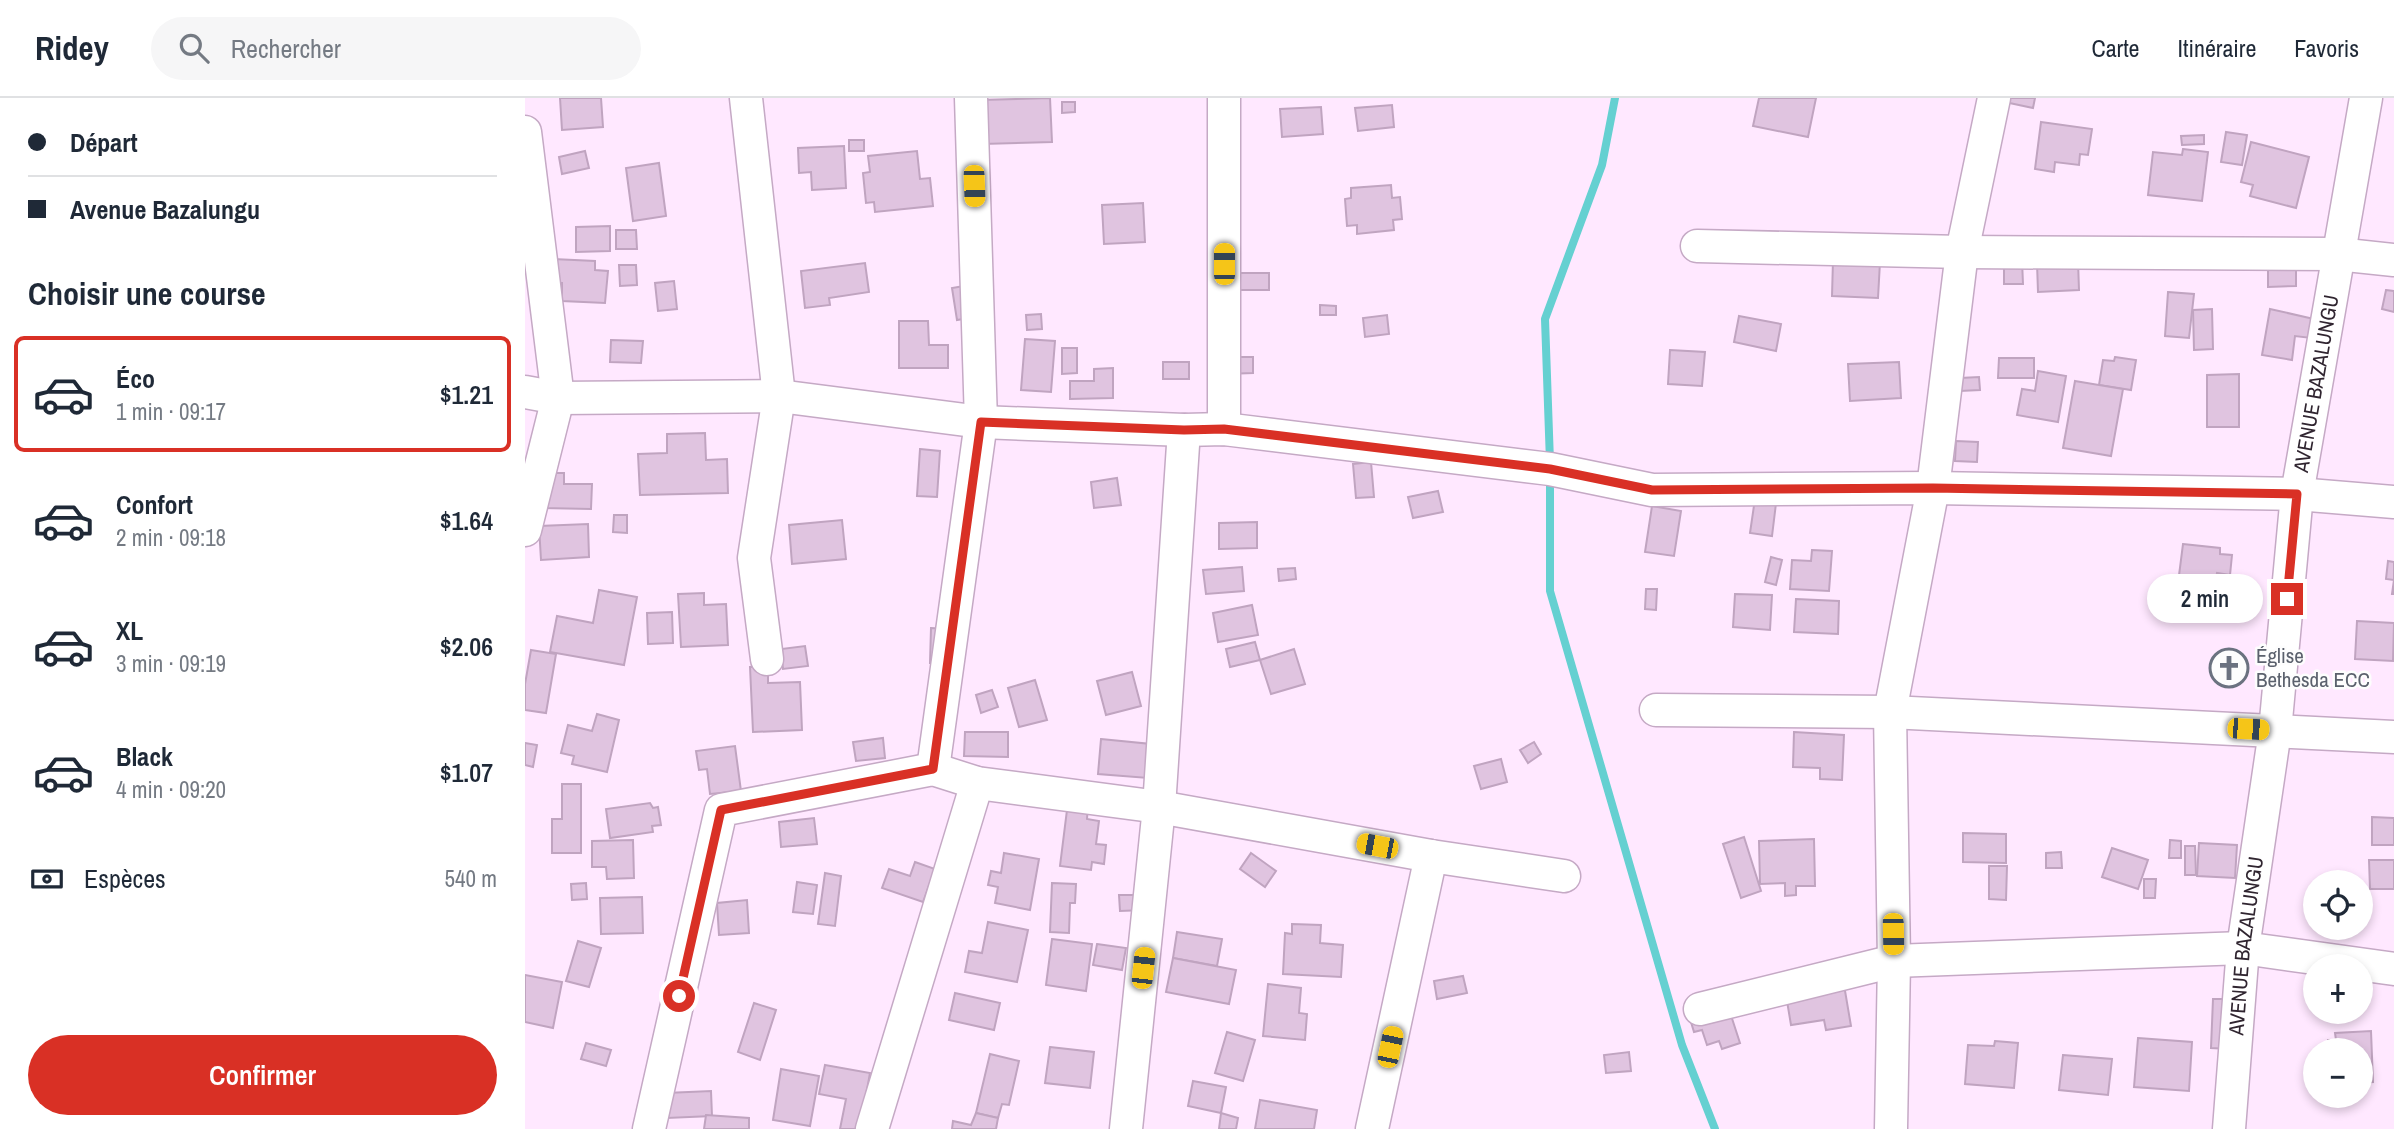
<!DOCTYPE html>
<html lang="fr">
<meta charset="utf-8">
<style>
body{margin:0;font-family:"Archivo Narrow",sans-serif;background:#f6f6f7;color:#1f2937;height:100vh;display:flex;flex-direction:column;font-size:26px;white-space:nowrap}
*{box-sizing:border-box;margin:0}
p{font-size:23px;color:#747a83}
.icon{flex:none;width:38px;height:38px;fill:none;stroke:currentColor;stroke-width:2;stroke-linecap:round;stroke-linejoin:round}
.map{position:relative;flex:1;overflow:hidden}
.sheet{display:flex;flex-direction:column;background:#fff;width:525px}
.sheet>*{flex:none}
.banner{display:grid;align-content:center;height:154px;padding:0 28px;background:#fff}
.controls{position:absolute;left:1778px;top:772px;display:grid;gap:14px}
.controls a{display:grid;place-items:center;width:70px;height:70px;border-radius:50%;background:#fff;box-shadow:0 4px 10px #0003;font-size:35px}
.end{position:absolute;width:32px;height:32px;margin:-16px;border:9px solid #d93025;background:#fff;box-shadow:0 0 0 4px #fff}
.from{border-radius:50%}
.bubble{position:absolute;height:49px;border-radius:24px;background:#fff;box-shadow:0 4px 10px #0003;font-size:23px;font-weight:600;line-height:49px;text-align:center}
.car{position:absolute;width:21px;height:42px;margin:-21px -10px;border-radius:9px;box-shadow:0 0 5px 2px #0007;background:linear-gradient(#f5c518 24%,#345 0 40%,#f5c518 0 76%,#345 0 86%,#f5c518 0)}
.banner b{display:flex;align-items:center;gap:24px;height:66px;font-size:26px}
.banner b+b{border-top:2px solid #e0e1e3}
.banner i{width:18px;height:18px;background:#1f2937}
ul{padding:0;list-style:none}
li{display:flex;align-items:center;gap:21px;height:116px;margin:0 14px 10px;padding:0 14px;border:4px solid transparent;border-radius:10px}
li div{flex:1}
li b{display:block;font-size:26px}
li em{font-style:normal;font-weight:600}
li.on{border-color:#d93025}
li>.icon{width:63px;height:63px;stroke-width:1.5}
h2{padding:0 28px;font-size:32px;line-height:84px}
.pay{display:flex;align-items:center;gap:18px;height:77px;padding:0 28px;font-size:26px}
.pay p{margin-inline-start:auto}
.primary-button{display:flex;gap:14px;margin-top:auto;padding:14px 28px}
.primary-button a{flex:1;height:80px;border-radius:42px;background:#d93025;color:#fff;font-size:28px;font-weight:600;line-height:80px;text-align:center}
header{display:flex;align-items:center;gap:42px;box-sizing:border-box;height:98px;padding:0 35px;background:#fff;border-bottom:2px solid #e0e1e3}
header strong{font-size:33px}
nav{display:flex;gap:38px;margin-inline-start:auto;font-size:24px}
.search{width:490px;height:63px;background:#f6f6f7;display:flex;align-items:center;gap:18px;box-sizing:border-box;padding:0 24px;border-radius:38px;color:#747a83;font-size:26px}
main{display:flex;flex:1;min-height:0}
.map>svg:first-child{display:block}
.lines{fill:none;stroke-linecap:round;stroke-linejoin:round}
.stream{stroke:#65d0d1;stroke-width:8}
.building{fill:#e0c4e0;stroke:#c0a4c0;stroke-width:2}
.minor-casing{stroke:#c5a9c5;stroke-width:35}
.minor{stroke:#fff;stroke-width:32}
.route{stroke:#d93025;stroke-width:9}
.labels{text-anchor:middle;stroke-width:5;stroke-linejoin:round;paint-order:stroke}
.street-label{font-size:21px;fill:#302530;stroke:#fdfdfd}
.worship-label{font-size:21px;fill:#5b616d;stroke:#fdfdfd;text-anchor:start}
</style>
<header>
<strong>Ridey</strong>
<div class="search"><svg class="icon" aria-label="search" viewBox="0 0 24 24"><circle cx="10" cy="10" r="6"/><path d="M15 15l6 6"/></svg>Rechercher</div>
<nav><a>Carte</a><a>Itinéraire</a><a>Favoris</a></nav>
</header>
<main>
<section class="sheet">
<div class="banner">
<b><i class="from"></i>Départ</b>
<b><i></i>Avenue Bazalungu</b>
</div>
<h2>Choisir une course</h2>
<ul>
<li class="on"><svg class="icon" aria-label="car" viewBox="0 0 24 24"><path d="M5 17H2v-5l4-1 3-4h7l3 4 3 1v5h-3M9 17h6M6 11h13"/><circle cx="7" cy="17" r="2"/><circle cx="17" cy="17" r="2"/></svg><div><b>Éco</b><p>1 min · 09:17</p></div><em>$1.21</em></li>
<li><svg class="icon" aria-label="car" viewBox="0 0 24 24"><path d="M5 17H2v-5l4-1 3-4h7l3 4 3 1v5h-3M9 17h6M6 11h13"/><circle cx="7" cy="17" r="2"/><circle cx="17" cy="17" r="2"/></svg><div><b>Confort</b><p>2 min · 09:18</p></div><em>$1.64</em></li>
<li><svg class="icon" aria-label="car" viewBox="0 0 24 24"><path d="M5 17H2v-5l4-1 3-4h7l3 4 3 1v5h-3M9 17h6M6 11h13"/><circle cx="7" cy="17" r="2"/><circle cx="17" cy="17" r="2"/></svg><div><b>XL</b><p>3 min · 09:19</p></div><em>$2.06</em></li>
<li><svg class="icon" aria-label="car" viewBox="0 0 24 24"><path d="M5 17H2v-5l4-1 3-4h7l3 4 3 1v5h-3M9 17h6M6 11h13"/><circle cx="7" cy="17" r="2"/><circle cx="17" cy="17" r="2"/></svg><div><b>Black</b><p>4 min · 09:20</p></div><em>$1.07</em></li>
</ul>
<div class="pay"><svg class="icon" aria-label="cash" viewBox="0 0 24 24"><path d="M3 7h18v10H3z"/><circle cx="12" cy="12" r="2"/></svg>Espèces<p>540 m</p></div>
<div class="primary-button"><a>Confirmer</a></div>
</section>
<div class="map">
<svg width="1869" height="1031" viewBox="0 0 1869 1031">
<rect width="100%" height="100%" fill="#ffe8ff"/>
<g class="lines">
<g class="stream">
<path d="M1025 364 1020 221 1077 67 1090 0"/>
<path d="M1025 376V493L1157 947 1190 1031"/>
</g>
</g>
<g class="building">
<path d="M35 0H76L78 29 37 32Z"/>
<path d="M525 0 527 44 457 46 456 2Z"/>
<path d="M1234 0H1291L1283 39 1228 28Z"/>
<path d="M1476 0H1510L1508 10 1475 3Z"/>
<path d="M537 4H550V14L537 15Z"/>
<path d="M867 7 869 29 833 33 830 10Z"/>
<path d="M796 9 798 36 757 39 755 11Z"/>
<path d="M1516 24 1567 31 1563 57 1555 56 1554 67 1530 64 1529 74 1510 71Z"/>
<path d="M1701 34 1722 37 1717 67 1696 64Z"/>
<path d="M1679 37V46L1657 47 1656 38Z"/>
<rect x="324" y="42" width="15" height="11"/>
<path d="M1726 44 1784 59 1771 110 1725 98 1728 87 1716 84Z"/>
<path d="M319 48 321 90 287 92 286 74 274 75 273 50Z"/>
<path d="M1658 51 1683 54 1677 103 1623 97 1628 54 1657 57Z"/>
<path d="M60 53 64 70 37 76 34 59Z"/>
<path d="M392 53 395 81 405 80 408 108 350 114 349 104 341 105 338 75 345 74 343 58Z"/>
<path d="M134 65 141 118 108 123 101 70Z"/>
<path d="M866 87 867 100 875 99 877 121 868 122 869 132 832 136V127L822 128 820 101 826 100V90Z"/>
<path d="M618 105 620 144 579 146 577 107Z"/>
<path d="M85 128V153L51 154V129Z"/>
<path d="M91 132H111L112 151H91Z"/>
<path d="M28 161 70 163V172L83 173 80 205 37 203V185H27Z"/>
<path d="M1308 162 1355 164 1353 200 1307 198Z"/>
<path d="M1497 162 1498 186H1479V163Z"/>
<path d="M1553 163 1554 192 1513 194 1512 165Z"/>
<path d="M340 165 344 194 304 200 305 207 280 210 276 173Z"/>
<path d="M94 167H111L112 187 95 188Z"/>
<path d="M1743 172H1771V188L1743 189Z"/>
<rect x="709" y="175" width="35" height="17"/>
<path d="M149 183 152 211 133 213 130 185Z"/>
<path d="M445 187 450 219 432 222 427 190Z"/>
<path d="M1861 192 1869 193V214L1857 211Z"/>
<path d="M1643 194 1669 196 1664 240 1640 238Z"/>
<path d="M795 207 811 208V217H795Z"/>
<path d="M1687 211 1688 251 1669 252 1668 212Z"/>
<path d="M1745 211 1789 221 1786 240 1770 238 1767 262 1737 257Z"/>
<path d="M516 216 517 231 502 232 501 217Z"/>
<path d="M862 217 864 236 840 239 838 220Z"/>
<path d="M1214 218 1256 226 1251 253 1209 244Z"/>
<path d="M374 223H403L404 247H423V270H374Z"/>
<path d="M500 241 530 243 526 294 496 292Z"/>
<path d="M86 242 118 243 116 265 85 264Z"/>
<path d="M537 250H552V275L537 276Z"/>
<path d="M1145 252 1180 254 1177 288 1143 286Z"/>
<path d="M701 259H728V275L701 276Z"/>
<path d="M1590 259 1611 262 1606 292 1574 287 1578 262 1589 263Z"/>
<path d="M1474 260H1509V280H1473Z"/>
<rect x="638" y="264" width="26" height="17"/>
<path d="M1374 264 1376 300 1325 303 1323 266Z"/>
<path d="M588 270V300L545 301V283H569V271Z"/>
<path d="M1513 273 1541 278 1533 324 1492 317 1497 291 1510 293Z"/>
<path d="M1714 276V329H1682V277Z"/>
<path d="M1454 279 1455 292 1435 293V280Z"/>
<path d="M1550 283 1598 291 1586 358 1538 350Z"/>
<path d="M180 335 181 362 202 361 203 395 115 397 113 356 142 355V336Z"/>
<path d="M1431 343 1453 344 1452 364 1430 363Z"/>
<path d="M395 351 415 353 412 399 392 398Z"/>
<path d="M846 364 849 399 831 400 828 366Z"/>
<path d="M17 375H39V386H67L66 411 17 410Z"/>
<path d="M592 380 596 407 569 410 566 384Z"/>
<path d="M1232 387 1253 389 1247 438 1225 435Z"/>
<path d="M913 393 918 414 888 420 883 399Z"/>
<path d="M1127 408 1156 413 1149 458 1120 454Z"/>
<path d="M89 417H102V435L88 434Z"/>
<path d="M317 422 321 461 267 466 264 427Z"/>
<path d="M732 424V450L694 451V425Z"/>
<path d="M63 426 64 459 16 462 14 428Z"/>
<path d="M1658 446 1695 450V456L1707 457 1705 477 1692 475 1689 498 1652 493Z"/>
<path d="M1287 452 1307 453 1304 493 1265 491 1267 462 1286 463Z"/>
<path d="M1246 459 1257 462 1251 487 1240 484Z"/>
<path d="M1863 463 1869 464V496H1867L1869 482 1861 481Z"/>
<path d="M717 469 719 493 681 496 678 472Z"/>
<path d="M770 470 771 481 754 483 753 471Z"/>
<path d="M1121 491H1132L1131 512 1120 511Z"/>
<path d="M74 492 112 499 99 567 25 554 32 518 68 525Z"/>
<path d="M179 495V507L201 506 203 547 156 549 153 496Z"/>
<path d="M1210 496 1247 497 1245 532 1208 529Z"/>
<path d="M1271 501 1314 503 1313 536 1269 534Z"/>
<path d="M727 507 733 537 693 544 688 515Z"/>
<path d="M147 514 148 545 123 546 122 515Z"/>
<path d="M1832 523 1869 525 1868 563 1830 561Z"/>
<path d="M406 530 420 531 419 565H405Z"/>
<path d="M730 544 735 562 705 569 701 551Z"/>
<path d="M280 548 283 568 258 571 256 551Z"/>
<path d="M769 551 780 586 746 596 735 562Z"/>
<path d="M6 552 31 556 21 615 0 612V586Z"/>
<path d="M243 568V585L275 584 277 632 228 634 225 569Z"/>
<path d="M607 574 616 608 581 617 572 583Z"/>
<path d="M510 582 522 622 494 629 483 590Z"/>
<path d="M467 592 473 609 456 615 451 597Z"/>
<path d="M72 616 94 622 82 674 47 666 49 658 36 655 43 627 67 633Z"/>
<path d="M440 634H483V659L439 658Z"/>
<path d="M1269 634 1319 637 1317 682 1295 681V670L1268 669Z"/>
<path d="M358 640 360 660 331 663 328 644Z"/>
<path d="M576 641 626 646 623 680 573 676Z"/>
<path d="M1009 644 1016 656 1003 665 995 652Z"/>
<path d="M0 645 12 647 8 669 0 667Z"/>
<path d="M210 648 216 693 185 696 182 671 174 672 171 653Z"/>
<path d="M976 661 982 684 956 691 949 668Z"/>
<path d="M37 686H56V755H27V721H37Z"/>
<path d="M543 704 563 707 562 721 574 723 571 746 581 747 579 766 567 764 566 772 535 768Z"/>
<path d="M125 705 128 710 133 709 136 727 127 728 128 734 85 740 81 711Z"/>
<path d="M1847 719 1869 720V747H1847Z"/>
<path d="M289 720 292 746 256 749 254 724Z"/>
<path d="M1438 735 1481 736V765L1438 764Z"/>
<path d="M1219 739 1236 793 1216 800 1198 746Z"/>
<path d="M1289 741 1290 788H1271V797L1260 798V785L1235 786 1234 743Z"/>
<path d="M108 742 109 780 82 781 81 769H67V743Z"/>
<path d="M1645 742 1656 743V760H1644Z"/>
<path d="M1674 745 1712 747 1710 780 1672 778Z"/>
<path d="M1660 748H1670L1671 777H1660Z"/>
<path d="M1587 750 1623 762 1613 791 1577 779Z"/>
<path d="M1536 754 1537 770H1521V755Z"/>
<path d="M479 755 514 761 505 812 470 805 473 789 463 787 466 773 476 775Z"/>
<path d="M726 755 751 773 740 789 715 771Z"/>
<path d="M1844 762H1869V791H1845Z"/>
<path d="M390 764 410 771 398 804 357 790 364 771 385 778Z"/>
<path d="M1464 768H1482L1481 802 1464 801Z"/>
<path d="M300 775 316 778 310 828 293 826Z"/>
<path d="M1619 781H1631L1630 800H1619Z"/>
<path d="M272 784 292 787 288 816 268 814Z"/>
<path d="M61 785 62 801 47 802 46 786Z"/>
<path d="M527 785 551 786 550 805H545L544 835 525 834Z"/>
<path d="M594 797H619L620 812 595 813Z"/>
<path d="M117 799 118 835 76 836 75 800Z"/>
<path d="M222 802 224 835 194 837 192 805Z"/>
<path d="M463 824 503 832 492 884 440 874 444 853 457 855Z"/>
<path d="M767 826 796 827 795 845 818 847 816 879 758 876 760 835 767 836Z"/>
<path d="M652 834 697 841 692 868 648 860Z"/>
<path d="M527 841 567 846 561 893 521 887Z"/>
<path d="M53 843 76 850 64 889 41 883Z"/>
<path d="M572 846 601 850 597 872 568 867Z"/>
<path d="M648 860 711 872 704 906 641 894Z"/>
<path d="M0 877 37 884 28 930 0 924Z"/>
<path d="M938 878 942 895 912 901 909 883Z"/>
<path d="M1318 881 1326 928 1301 932 1299 922 1266 927 1260 891Z"/>
<path d="M743 886 776 890 774 915 782 916 780 942 738 938Z"/>
<path d="M430 895 475 905 469 932 424 922Z"/>
<path d="M1200 899 1215 945 1197 951 1194 943 1182 947 1177 932 1169 934 1162 911Z"/>
<path d="M1688 901H1706L1704 951 1686 950Z"/>
<path d="M229 905 251 912 235 962 213 954Z"/>
<path d="M1846 933 1848 984 1836 985V952H1804L1803 942H1811L1810 935Z"/>
<path d="M702 934 730 942 718 983 690 975Z"/>
<path d="M1613 940 1667 944 1664 993 1609 989Z"/>
<path d="M1470 943 1493 945 1489 990 1440 986 1443 947 1469 948Z"/>
<path d="M61 945 86 952 81 968 56 961Z"/>
<path d="M525 949 569 954 565 990 520 985Z"/>
<path d="M1104 954 1106 973 1081 975 1079 957Z"/>
<path d="M465 956 494 963 484 1007 477 1006 473 1020 451 1015Z"/>
<path d="M1538 957 1587 961 1583 997 1534 992Z"/>
<path d="M300 967 345 975 335 1031H315L321 1001 294 996Z"/>
<path d="M256 971 294 978 285 1028 248 1022Z"/>
<path d="M668 983 701 989 696 1015 663 1008Z"/>
<path d="M186 993 187 1018 142 1020 141 995Z"/>
<path d="M735 1002 792 1012 789 1031H730Z"/>
<path d="M451 1015 473 1020 471 1031H427L428 1023 446 1027Z"/>
<path d="M696 1015 713 1020 711 1031H694Z"/>
<path d="M181 1017 224 1020V1031H179Z"/>
</g>
<g class="lines">
<defs>
<g id="minor">
<path d="M221 0 254 298 229 460 242 561"/>
<path d="M0 34 33 300 0 432"/>
<path d="M1172 148 1437 154 1812 156 1869 162"/>
<path d="M0 294 33 300 254 298 456 324 659 332 699 331 1025 371 1127 392 1408 390 1772 396 1869 404"/>
<path d="M699 331V0"/>
<path d="M1131 612 1365 614 1869 639"/>
<path d="M408 671 456 324 446 0"/>
<path d="M1175 911 1369 863 1718 850 1869 871"/>
<path d="M124 1031 196 712 408 671 452 685 634 709 906 758 1039 778"/>
<path d="M347 1031 452 685"/>
<path d="M601 1031 634 709 659 332"/>
<path d="M847 1031 906 758"/>
<path d="M1366 1031 1369 863 1365 614 1408 390 1437 154 1469 0"/>
<path id="s1" d="M1704 1031 1718 850 1750 633 1772 396 1841 0"/>
</g>
</defs>
<use href="#minor" class="minor-casing"/>
<use href="#minor" class="minor"/>
</g>
<g class="lines">
<path class="route" d="M154 898 196 712 408 671 456 324 659 332 699 331 1025 371 1127 392 1408 390 1772 396 1762 501"/>
</g>
<defs>
<symbol id="church-ring" viewBox="-11 -11 22 22"><circle r="9.5" fill="#fdfdfd" stroke="#6b7280" stroke-width="1.5"/><path d="M-1.2-6h2.4v3.5h3.3v2.4h-3.3V6h-2.4V-.1h-3.3v-2.4h3.3Z" fill="#6b7280"/></symbol>
</defs>
<g fill-rule="evenodd">
<use href="#church-ring" x="1682" y="548" width="44" height="44"/>
</g>
<g class="labels">
<g class="street-label">
<text dy="7" stroke="none"><textPath href="#s1" startOffset="751">AVENUE BAZALUNGU</textPath></text>
<text dy="7" stroke="none"><textPath href="#s1" startOffset="184">AVENUE BAZALUNGU</textPath></text>
</g>
<g class="worship-label">
<text x="1731" y="565">Église<tspan x="1731" dy="24">Bethesda ECC</tspan></text>
</g>
</g>
</svg>
<div class="controls">
<a><svg class="icon" aria-label="locate" viewBox="0 0 24 24"><circle cx="12" cy="12" r="6"/><path d="M12 2v4M12 18v4M2 12h4M18 12h4"/></svg></a>
<a>+</a>
<a>−</a>
</div>
<i class="end from" style="left:154px;top:898px"></i>
<i class="end" style="left:1762px;top:501px"></i>
<div class="bubble" style="left:1622px;top:476px;width:116px">2 min</div>
<i class="car" style="left:449px;top:88px;rotate:178deg"></i>
<i class="car" style="left:699px;top:166px;rotate:0deg"></i>
<i class="car" style="left:1723px;top:631px;rotate:93deg"></i>
<i class="car" style="left:852px;top:748px;rotate:281deg"></i>
<i class="car" style="left:1368px;top:836px;rotate:179deg"></i>
<i class="car" style="left:618px;top:870px;rotate:6deg"></i>
<i class="car" style="left:865px;top:949px;rotate:12deg"></i>
</div>
</main>
